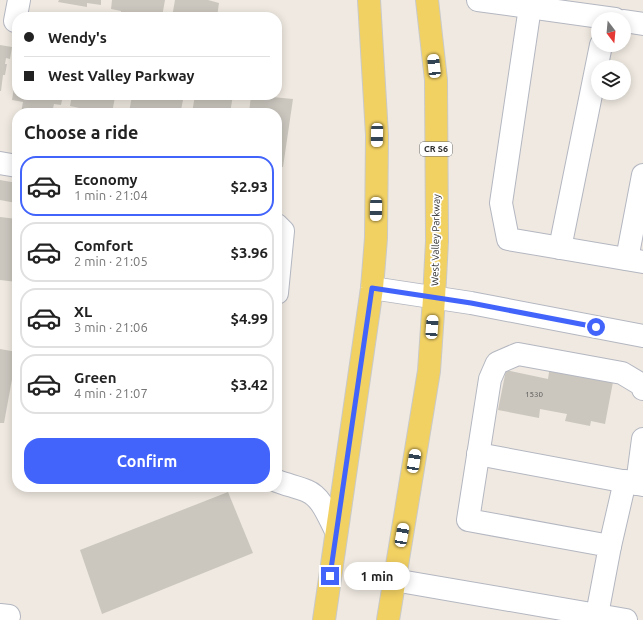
<!DOCTYPE html>
<meta charset="utf-8">
<style>
body{margin:0;font-family:Ubuntu,sans-serif;background:#f2f2f2;color:#222;height:100vh;display:flex;flex-direction:column;font-size:15px;white-space:nowrap}
*{box-sizing:border-box;margin:0}
p{font-size:13px;color:#767676}
.icon{flex:none;width:22px;height:22px;fill:none;stroke:currentColor;stroke-width:2;stroke-linecap:round;stroke-linejoin:round}
.map{position:relative;flex:1;overflow:hidden}
.details{position:absolute;left:12px;top:108px;width:270px;height:384px;display:flex;flex-direction:column;background:#fff;border-radius:16px;box-shadow:0 2px 10px #0003}
.details>*{flex:none}
.guide{position:absolute;left:12px;top:12px;width:270px;height:88px;border-radius:16px;box-shadow:0 2px 10px #0003;display:grid;align-content:center;height:88px;padding:0 12px;background:#fff}
.needle{width:26px;rotate:164deg}
.controls{position:absolute;left:591px;top:12px;display:grid;gap:8px}
.controls a{display:grid;place-items:center;width:40px;height:40px;border-radius:50%;background:#fff;box-shadow:0 2px 10px #0003;font-size:20px}
.end{position:absolute;width:18px;height:18px;margin:-9px;border:5px solid #4264fb;background:#fff;box-shadow:0 0 0 2px #fff}
.from{border-radius:50%}
.bubble{position:absolute;height:28px;border-radius:14px;background:#fff;box-shadow:0 2px 10px #0003;font-size:13px;font-weight:700;line-height:28px;text-align:center}
.car{position:absolute;width:12px;height:24px;margin:-12px -6px;border-radius:5px;box-shadow:0 0 3px 1px #0007;background:linear-gradient(#fff 24%,#345 0 40%,#fff 0 76%,#345 0 86%,#fff 0)}
.guide b{display:flex;align-items:center;gap:14px;height:38px;font-size:15px}
.guide b+b{border-top:1px solid #e0e0e0}
.guide i{width:10px;height:10px;background:#222}
ul{padding:0;list-style:none}
li{display:flex;align-items:center;gap:12px;height:60px;margin:0 8px 6px;padding:0 4px;border:2px solid #e0e0e0;border-radius:16px}
li div{flex:1}
li b{display:block;font-size:15px}
li em{font-style:normal;font-weight:700}
li.selected{border-color:#4264fb}
li>.icon{width:36px;height:36px;stroke-width:1.5}
h2{padding:0 12px;font-size:18px;line-height:48px}
.primary-button{display:flex;gap:8px;margin-top:auto;padding:8px 12px}
.primary-button a{flex:1;height:46px;border-radius:16px;background:#4264fb;color:#fff;font-size:16px;font-weight:700;line-height:46px;text-align:center}
.map>svg:first-child{display:block}
.building{fill:#cbc7bf}
.lines{fill:none;stroke-linecap:round;stroke-linejoin:round}
.minor-casing{stroke:#b4b7c1;stroke-width:24}
.major-casing{stroke:#c9c9c9;stroke-width:24}
.minor{stroke:#fff;stroke-width:22}
.major{stroke:#f2d163;stroke-width:22}
.route{stroke:#4264fb;stroke-width:5}
.labels{text-anchor:middle;stroke-width:3.5;stroke-linejoin:round;paint-order:stroke}
.number-label{font-size:8px;fill:#555452}
.shield{fill:#fff;stroke:#6d6d6d;stroke-width:1}
.shield-label{font-size:9px;font-weight:bold;fill:#2e2e2e}
.street-label{font-size:10px;fill:#2e2e2e;stroke:#fff}
</style>
<div class="map">
<svg width="643" height="620" viewBox="0 0 643 620">
<rect width="100%" height="100%" fill="#efe9e1"/>
<g class="building">
<path d="M59 0H101V5L87 3V7L58 2Z"/>
<path d="M112 0H165L162 17H120L121 11 111 9Z"/>
<path d="M175 0H208L219 3 217 17H172Z"/>
<path d="M0 45 12 47 10 59 6 58 5 64H7L5 75H3L1 91H0Z"/>
<path d="M16 75 17 95H63L61 105 54 104 52 113H21L23 102 12 100Z"/>
<path d="M72 95H122L121 98 115 97 112 113H83L84 109 70 106Z"/>
<path d="M132 95H184L181 110 174 109V113H129Z"/>
<path d="M195 95H233L230 113H192Z"/>
<path d="M251 95 293 99 283 167 277 166V113H249Z"/>
<path d="M0 180 17 183 16 203 0 200Z"/>
<path d="M0 217 17 219V282L0 280Z"/>
<path d="M0 349 17 352 4 423H0Z"/>
<path d="M550 366 613 382 605 424 591 421 590 426 565 421 567 414 540 409 539 418 498 410 506 370 548 379Z"/>
<path d="M228 492 253 553 102 614 80 550Z"/>
</g>
<g class="lines">
<defs>
<g id="minor">
<path d="M478 0 615 19"/>
<path d="M530 7 501 203 508 239 643 262"/>
<path d="M15 21 19 0"/>
<path d="M624 21 643 24"/>
<path d="M0 163 17 166"/>
<path d="M277 225 283 231 277 293"/>
<path d="M560 248 601 45"/>
<path d="M627 259 643 175"/>
<path d="M372 288 471 303 643 336"/>
<path d="M478 454 643 485"/>
<path d="M277 481C287 485 298 487 307 491 322 497 329 518 336 531"/>
<path d="M637 484 643 439"/>
<path d="M610 546 625 481"/>
<path d="M394 580 626 620"/>
<path d="M0 615 9 616"/>
<path d="M596 620 610 546 468 520 490 379 497 363 518 354 622 373 642 385 643 389"/>
</g>
<g id="major">
<path d="M324 620 372 288 376 238 377 135 369 0"/>
<path d="M388 620 429 371 434 298 437 241 436 80 427 0"/>
</g>
</defs>
<use href="#minor" class="minor-casing"/>
<use href="#major" class="major-casing"/>
<use href="#minor" class="minor"/>
<use href="#major" class="major"/>
</g>
<g class="lines">
<path class="route" d="M330 576 372 288 471 303 596 327"/>
</g>
<g class="labels">
<g class="number-label">
<text x="534" y="397">1530</text>
</g>
<rect class="shield" x="420" y="142" width="32" height="14" rx="3"/>
<g class="shield-label">
<text x="436" y="152">CR S6</text>
</g>
<g class="street-label">
<text transform="translate(435 240) rotate(-89)" y="4">West Valley Parkway</text>
</g>
</g>
</svg>
<div class="controls">
<a><svg class="needle" viewBox="-14 -14 28 28"><path d="M0-13l5 13h-10z" fill="#e53935"/><path d="M0 13l5-13h-10z" fill="#767676"/></svg></a>
<a><svg class="icon" aria-label="layers" viewBox="0 0 24 24"><path d="M12 4l9 5-9 5-9-5zM3 14l9 5 9-5"/></svg></a>
</div>
<i class="end from" style="left:596px;top:327px"></i>
<i class="end" style="left:330px;top:576px"></i>
<div class="bubble" style="left:344px;top:562px;width:66px">1 min</div>
<i class="car" style="left:434px;top:66px;rotate:354deg"></i>
<i class="car" style="left:377px;top:135px;rotate:181deg"></i>
<i class="car" style="left:376px;top:209px;rotate:181deg"></i>
<i class="car" style="left:432px;top:327px;rotate:4deg"></i>
<i class="car" style="left:414px;top:461px;rotate:9deg"></i>
<i class="car" style="left:402px;top:535px;rotate:10deg"></i>
<div class="guide">
<b><i class="from"></i>Wendy's</b>
<b><i></i>West Valley Parkway</b>
</div>
<section class="details">
<h2>Choose a ride</h2>
<ul>
<li class="selected"><svg class="icon" aria-label="car" viewBox="0 0 24 24"><path d="M5 17H2v-5l4-1 3-4h7l3 4 3 1v5h-3M9 17h6M6 11h13"/><circle cx="7" cy="17" r="2"/><circle cx="17" cy="17" r="2"/></svg><div><b>Economy</b><p>1 min · 21:04</p></div><em>$2.93</em></li>
<li><svg class="icon" aria-label="car" viewBox="0 0 24 24"><path d="M5 17H2v-5l4-1 3-4h7l3 4 3 1v5h-3M9 17h6M6 11h13"/><circle cx="7" cy="17" r="2"/><circle cx="17" cy="17" r="2"/></svg><div><b>Comfort</b><p>2 min · 21:05</p></div><em>$3.96</em></li>
<li><svg class="icon" aria-label="car" viewBox="0 0 24 24"><path d="M5 17H2v-5l4-1 3-4h7l3 4 3 1v5h-3M9 17h6M6 11h13"/><circle cx="7" cy="17" r="2"/><circle cx="17" cy="17" r="2"/></svg><div><b>XL</b><p>3 min · 21:06</p></div><em>$4.99</em></li>
<li><svg class="icon" aria-label="car" viewBox="0 0 24 24"><path d="M5 17H2v-5l4-1 3-4h7l3 4 3 1v5h-3M9 17h6M6 11h13"/><circle cx="7" cy="17" r="2"/><circle cx="17" cy="17" r="2"/></svg><div><b>Green</b><p>4 min · 21:07</p></div><em>$3.42</em></li>
</ul>
<div class="primary-button"><a>Confirm</a></div>
</section>
</div>
